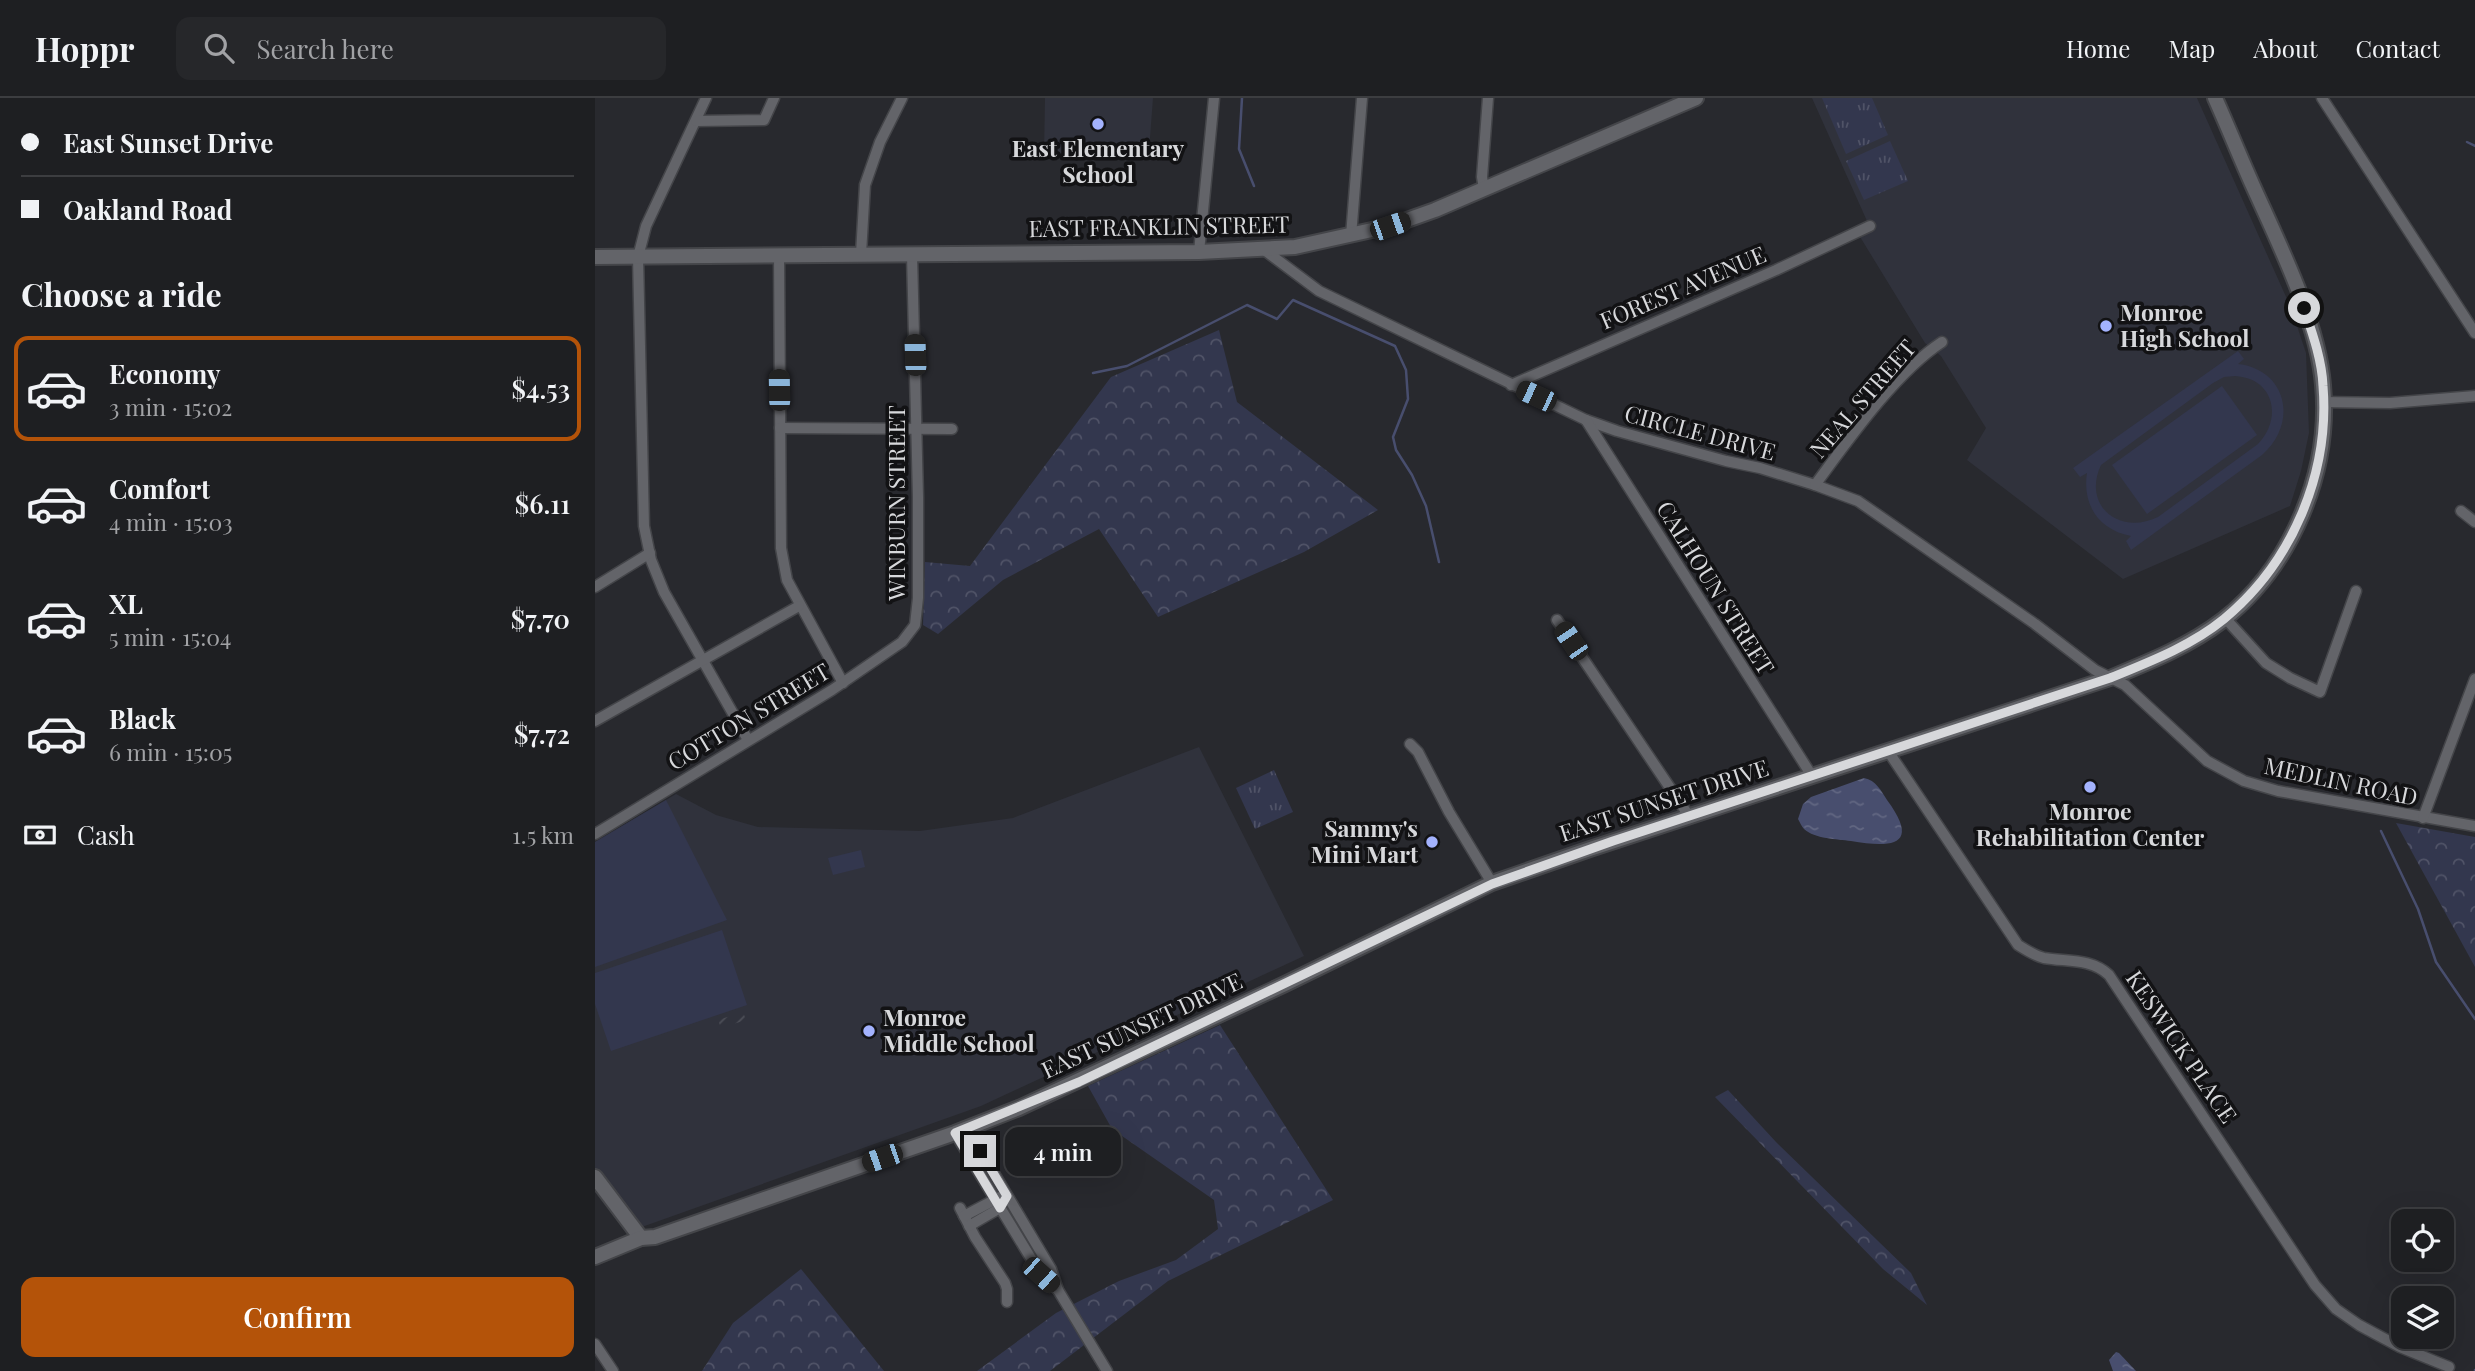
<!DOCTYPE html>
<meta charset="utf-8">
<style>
body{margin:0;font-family:"Playfair Display",serif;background:#26272a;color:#f1f3f6;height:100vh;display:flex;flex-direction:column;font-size:26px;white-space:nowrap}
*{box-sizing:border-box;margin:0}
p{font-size:23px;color:#a1a2a5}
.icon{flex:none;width:38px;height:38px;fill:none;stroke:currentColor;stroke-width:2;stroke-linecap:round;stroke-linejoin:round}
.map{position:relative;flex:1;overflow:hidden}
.panel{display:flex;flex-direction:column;background:#1e1f22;width:595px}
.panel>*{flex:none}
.guide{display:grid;align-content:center;height:154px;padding:0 21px;background:#1e1f22}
.controls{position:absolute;left:1796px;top:1111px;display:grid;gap:14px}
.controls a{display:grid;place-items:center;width:63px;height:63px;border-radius:14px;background:#1e1f22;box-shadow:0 7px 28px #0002,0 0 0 2px #3c3d40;font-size:35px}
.end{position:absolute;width:32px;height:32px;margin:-16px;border:9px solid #d7d8db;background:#111;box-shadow:0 0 0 4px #111}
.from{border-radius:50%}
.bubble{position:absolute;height:49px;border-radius:14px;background:#1e1f22;box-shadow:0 7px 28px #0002,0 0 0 2px #3c3d40;font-size:23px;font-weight:600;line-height:49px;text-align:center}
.car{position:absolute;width:21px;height:42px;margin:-21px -10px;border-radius:9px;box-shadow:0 0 5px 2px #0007;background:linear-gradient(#222 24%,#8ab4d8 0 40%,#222 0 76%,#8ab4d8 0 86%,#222 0)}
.guide b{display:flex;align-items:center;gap:24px;height:66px;font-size:26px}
.guide b+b{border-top:2px solid #3c3d40}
.guide i{width:18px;height:18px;background:#f1f3f6}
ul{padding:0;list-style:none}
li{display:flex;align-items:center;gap:21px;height:105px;margin:0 14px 10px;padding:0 7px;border:4px solid transparent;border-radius:14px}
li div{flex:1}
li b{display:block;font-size:26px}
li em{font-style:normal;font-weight:600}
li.on{border-color:#b45309}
li>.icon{width:63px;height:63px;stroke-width:1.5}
h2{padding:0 21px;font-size:32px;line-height:84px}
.pay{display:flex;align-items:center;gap:18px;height:77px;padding:0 21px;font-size:26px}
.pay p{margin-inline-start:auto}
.cta{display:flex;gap:14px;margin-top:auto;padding:14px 21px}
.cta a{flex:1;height:80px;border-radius:14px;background:#b45309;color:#fff;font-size:28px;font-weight:600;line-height:80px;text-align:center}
header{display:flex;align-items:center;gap:42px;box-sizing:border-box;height:98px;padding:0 35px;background:#1e1f22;border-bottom:2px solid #3c3d40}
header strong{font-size:33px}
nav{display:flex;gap:38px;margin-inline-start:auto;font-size:24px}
.search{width:490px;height:63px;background:#26272a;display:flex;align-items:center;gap:18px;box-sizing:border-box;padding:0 24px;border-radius:14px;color:#a1a2a5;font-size:26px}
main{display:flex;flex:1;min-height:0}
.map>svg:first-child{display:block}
.built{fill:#30323c}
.industrial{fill:url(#industrial-furrows)}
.green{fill:#33374e;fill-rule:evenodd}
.forest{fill:url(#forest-crowns)}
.park{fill:url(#park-tufts)}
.water{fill:url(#water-ripples)}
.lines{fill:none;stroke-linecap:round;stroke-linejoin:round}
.stream{stroke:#484e6e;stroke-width:2.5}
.street-casing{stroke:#444549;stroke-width:13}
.secondary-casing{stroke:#444549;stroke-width:18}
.street{stroke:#636469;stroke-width:10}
.secondary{stroke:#636469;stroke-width:14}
.route{stroke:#d7d8db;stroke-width:9}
.poi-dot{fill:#a3b2fd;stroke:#121214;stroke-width:2.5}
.labels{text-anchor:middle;stroke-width:7;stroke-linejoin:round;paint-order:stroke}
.poi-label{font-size:23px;font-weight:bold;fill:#d7d8db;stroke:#121214}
.street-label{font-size:23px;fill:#d7d8db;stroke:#121214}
</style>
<header>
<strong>Hoppr</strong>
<div class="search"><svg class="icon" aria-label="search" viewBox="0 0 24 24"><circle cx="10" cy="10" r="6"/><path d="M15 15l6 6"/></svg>Search here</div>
<nav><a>Home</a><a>Map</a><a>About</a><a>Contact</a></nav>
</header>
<main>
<section class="panel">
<div class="guide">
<b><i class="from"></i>East Sunset Drive</b>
<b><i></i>Oakland Road</b>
</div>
<h2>Choose a ride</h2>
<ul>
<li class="on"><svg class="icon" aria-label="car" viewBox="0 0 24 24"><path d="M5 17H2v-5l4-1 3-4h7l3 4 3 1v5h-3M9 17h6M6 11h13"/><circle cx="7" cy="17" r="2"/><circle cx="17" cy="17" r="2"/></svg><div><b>Economy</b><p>3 min · 15:02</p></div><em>$4.53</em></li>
<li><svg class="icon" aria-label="car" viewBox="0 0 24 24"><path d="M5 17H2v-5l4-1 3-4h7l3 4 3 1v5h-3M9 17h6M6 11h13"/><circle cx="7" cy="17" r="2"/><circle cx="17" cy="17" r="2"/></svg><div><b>Comfort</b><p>4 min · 15:03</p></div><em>$6.11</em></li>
<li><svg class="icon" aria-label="car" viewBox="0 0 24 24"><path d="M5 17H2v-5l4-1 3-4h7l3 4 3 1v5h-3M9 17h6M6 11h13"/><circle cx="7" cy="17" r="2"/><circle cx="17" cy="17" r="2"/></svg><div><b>XL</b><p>5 min · 15:04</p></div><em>$7.70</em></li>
<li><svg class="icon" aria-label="car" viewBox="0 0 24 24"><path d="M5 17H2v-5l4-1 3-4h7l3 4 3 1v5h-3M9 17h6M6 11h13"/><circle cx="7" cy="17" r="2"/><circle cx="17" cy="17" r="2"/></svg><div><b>Black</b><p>6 min · 15:05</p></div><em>$7.72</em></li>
</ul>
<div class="pay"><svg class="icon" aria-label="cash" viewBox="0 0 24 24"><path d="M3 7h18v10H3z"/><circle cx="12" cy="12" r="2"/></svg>Cash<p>1.5 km</p></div>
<div class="cta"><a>Confirm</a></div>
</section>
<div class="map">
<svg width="1880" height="1273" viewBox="0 0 1880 1273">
<defs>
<pattern id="industrial-furrows" width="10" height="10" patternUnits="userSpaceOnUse" patternTransform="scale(1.75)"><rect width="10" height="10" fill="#30323c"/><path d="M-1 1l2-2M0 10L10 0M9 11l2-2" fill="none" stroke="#4d4f58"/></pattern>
<pattern id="forest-crowns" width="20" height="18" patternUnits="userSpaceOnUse" patternTransform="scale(1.75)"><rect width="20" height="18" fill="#33374e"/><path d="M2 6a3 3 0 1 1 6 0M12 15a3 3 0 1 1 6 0" fill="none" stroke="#505367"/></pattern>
<pattern id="park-tufts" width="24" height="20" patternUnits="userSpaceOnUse" patternTransform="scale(1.75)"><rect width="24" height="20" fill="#33374e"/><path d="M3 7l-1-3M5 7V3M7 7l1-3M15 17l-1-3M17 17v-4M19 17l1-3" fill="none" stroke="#505367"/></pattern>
<pattern id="water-ripples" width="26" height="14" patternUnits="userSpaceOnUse" patternTransform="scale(1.75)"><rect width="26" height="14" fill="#484e6e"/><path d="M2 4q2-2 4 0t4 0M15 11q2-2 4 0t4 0" fill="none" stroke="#626782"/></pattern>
</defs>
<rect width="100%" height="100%" fill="#28292e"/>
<g class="built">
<path d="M450 0H558L554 53 449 57Z"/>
<path d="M1217 0H1602L1696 210 1711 255 1714 335 1706 373 1695 408 1528 481 1372 362 1391 330 1346 258 1330 245 1259 129 1272 123Z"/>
<path d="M604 649 709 858 386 1008 44 1130 0 1072V744L81 696 121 717 163 729 325 733 418 720Z"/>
</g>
<path class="industrial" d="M148 914 151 922 126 930 123 922Z"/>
<g class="green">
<path d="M1643 253 1649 261 1643 266C1693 272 1703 326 1667 357L1536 452 1531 443 1536 438C1504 432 1487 407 1492 375L1485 379 1478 370ZM1640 278C1679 280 1688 320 1663 346L1563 419C1524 438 1487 407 1506 367L1618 285 1629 279Z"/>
<path d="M1627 288 1662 337 1552 416 1517 367Z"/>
<path d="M71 702 132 822 0 869V744Z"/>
<path d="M266 752 270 769 238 777 233 760Z"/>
<path d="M127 832 152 907 16 953 0 906V875Z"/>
</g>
<g class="forest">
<path d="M624 232 642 304 783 412 709 454 563 519 504 431 408 482 343 536 328 527 330 464 375 468 516 279Z"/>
<path d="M1801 725 1880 739V869Z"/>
<path d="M625 927 738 1102 573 1183 455 1273H382L461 1215 524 1183 581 1162 623 1131 619 1102 517 1031 493 988Z"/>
<path d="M1133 992 1181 1044 1316 1175 1332 1207 1288 1171 1120 999Z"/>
<path d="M206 1171 289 1273H107L138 1225Z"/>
</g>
<g class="park">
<path d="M1227 0H1277L1293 37 1251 56Z"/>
<path d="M1295 43 1313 83 1269 102 1251 63Z"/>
<path d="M679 672 698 714 660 731 641 690Z"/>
</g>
<g class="water">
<path d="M1269 680C1281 682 1286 693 1292 702 1326 748 1297 750 1256 743 1242 741 1220 741 1209 731 1206 728 1205 724 1203 721L1208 706 1216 699Z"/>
<path d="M1521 1254 1524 1255 1541 1273H1518L1514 1262Z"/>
</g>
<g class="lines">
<g class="stream">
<path d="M647 0 644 51 659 88"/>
<path d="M1872 44 1880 48"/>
<path d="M498 275 532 268 652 207 682 221 698 202 800 248 811 272 813 301 798 339 801 352 817 377 831 408 844 464"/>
<path d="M1786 733 1823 811 1841 864 1880 921"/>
<path d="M1880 1273V1272"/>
</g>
<defs>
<g id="street">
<path d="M111 0 51 128 43 159 49 428 56 462 69 494 153 642"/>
<path d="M1727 0 1880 235"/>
<path d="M101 23 169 22 179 0"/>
<path d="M889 91 887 79 893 0"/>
<path d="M756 138 767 0"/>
<path d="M668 151 724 193 991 322 1022 333 1131 363 1165 370 1220 387 1263 403 1440 526 1500 572 1530 587 1612 663 1649 683 1683 693 1880 728"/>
<path d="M604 154 619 0"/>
<path d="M266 156 270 87 285 44 307 0"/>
<path d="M184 157 186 450 192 482 248 585"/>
<path d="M916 287 1181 172 1275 128"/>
<path d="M1728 304 1795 305 1880 298"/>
<path d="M991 322 1217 678"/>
<path d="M185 330 357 331"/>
<path d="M1220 387C1254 341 1300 275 1347 244"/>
<path d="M1866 413 1880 424"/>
<path d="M0 489 55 455"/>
<path d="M1630 520 1671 565 1695 580 1725 594 1761 493"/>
<path d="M962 522 1094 718"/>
<path d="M0 623 204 508"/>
<path d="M815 646 823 654 854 714 897 785"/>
<path d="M1293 653 1423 847C1431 852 1440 858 1449 860 1472 864 1496 860 1514 877L1720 1187 1741 1211 1764 1227 1805 1249 1854 1269"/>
<path d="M1828 720 1880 581"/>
<path d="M0 736 237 592 307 544 320 527 323 500V399L317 157"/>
<path d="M372 1030 456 1171 463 1192 512 1273"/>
<path d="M360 1035 446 1177 463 1192"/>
<path d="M365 1110 380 1139 410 1185 412 1191V1204"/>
<path d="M369 1118 405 1099"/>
<path d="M374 1128 405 1110 408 1104"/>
<path d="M0 1246 18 1273"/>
</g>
<g id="secondary">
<path d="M0 159 604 154 700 149 795 128 840 112 1101 0"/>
<path d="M0 1079 46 1140"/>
<path d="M0 1159 46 1140 60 1139 360 1035 424 1010 690 886 897 785 995 751 1515 580C1554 564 1594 548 1628 522 1697 468 1736 373 1728 287 1723 224 1684 146 1658 88 1645 59 1633 29 1620 0"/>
</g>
</defs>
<use href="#street" class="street-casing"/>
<use href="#secondary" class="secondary-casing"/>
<use href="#street" class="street"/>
<use href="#secondary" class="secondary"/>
</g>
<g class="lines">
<path class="route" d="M385 1053 412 1098 405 1110 360 1035 484 984 897 786 1018 743 1515 580C1554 564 1596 548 1629 521 1697 465 1735 375 1728 288 1727 262 1717 234 1709 210"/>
</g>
<g class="poi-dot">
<circle cx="503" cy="26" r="7"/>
<circle cx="1511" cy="228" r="7"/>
<circle cx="1495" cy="689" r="7"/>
<circle cx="837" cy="744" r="7"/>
<circle cx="274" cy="933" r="7"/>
</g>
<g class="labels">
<g class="poi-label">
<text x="503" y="59">East Elementary<tspan x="503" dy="26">School</tspan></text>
<text x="1525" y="223" text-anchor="start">Monroe<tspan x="1525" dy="26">High School</tspan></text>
<text x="1495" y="722">Monroe<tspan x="1495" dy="26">Rehabilitation Center</tspan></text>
<text x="823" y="739" text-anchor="end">Sammy's<tspan x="823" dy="26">Mini Mart</tspan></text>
<text x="288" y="928" text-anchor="start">Monroe<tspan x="288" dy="26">Middle School</tspan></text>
</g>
<g class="street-label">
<text transform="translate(564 129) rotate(-1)" y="8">EAST FRANKLIN STREET</text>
<text transform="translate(1088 190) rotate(-23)" y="8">FOREST AVENUE</text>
<text transform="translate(1268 301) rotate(-49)" y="8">NEAL STREET</text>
<text transform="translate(1105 335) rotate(15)" y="8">CIRCLE DRIVE</text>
<text transform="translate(302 405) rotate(-90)" y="8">WINBURN STREET</text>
<text transform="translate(1120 490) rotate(58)" y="8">CALHOUN STREET</text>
<text transform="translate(154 619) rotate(-31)" y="8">COTTON STREET</text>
<text transform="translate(1746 684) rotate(12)" y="8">MEDLIN ROAD</text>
<text transform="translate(1069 703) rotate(-18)" y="8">EAST SUNSET DRIVE</text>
<text transform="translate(547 928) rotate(-25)" y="8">EAST SUNSET DRIVE</text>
<text transform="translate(1586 949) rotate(56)" y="8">KESWICK PLACE</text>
</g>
</g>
</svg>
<div class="controls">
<a><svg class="icon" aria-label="locate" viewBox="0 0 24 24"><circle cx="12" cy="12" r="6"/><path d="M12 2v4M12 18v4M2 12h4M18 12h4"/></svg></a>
<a><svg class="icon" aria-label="layers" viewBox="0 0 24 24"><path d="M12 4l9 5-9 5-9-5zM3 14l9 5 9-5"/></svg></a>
</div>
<i class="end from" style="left:1709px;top:210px"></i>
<i class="end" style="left:385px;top:1053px"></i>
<div class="bubble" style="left:410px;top:1029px;width:116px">4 min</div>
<i class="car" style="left:795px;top:128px;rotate:71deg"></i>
<i class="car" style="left:320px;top:257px;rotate:358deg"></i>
<i class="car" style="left:184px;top:292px;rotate:359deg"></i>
<i class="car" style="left:941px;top:298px;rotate:295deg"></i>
<i class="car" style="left:976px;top:543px;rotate:326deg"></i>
<i class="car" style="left:287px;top:1060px;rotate:251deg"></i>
<i class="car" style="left:446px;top:1177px;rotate:132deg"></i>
</div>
</main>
